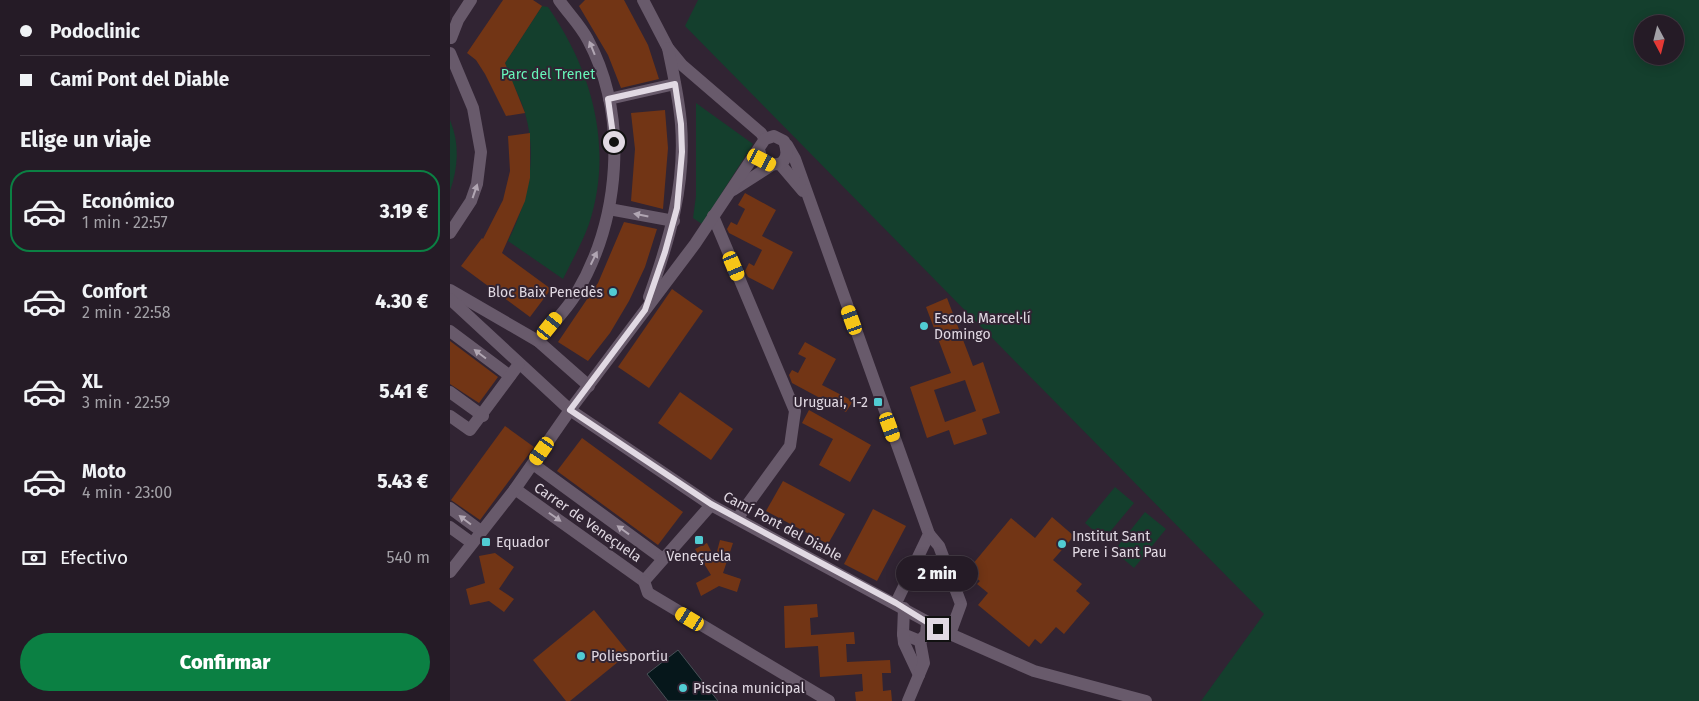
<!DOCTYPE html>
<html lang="es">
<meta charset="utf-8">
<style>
body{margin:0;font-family:"Fira Sans",sans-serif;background:#2d242e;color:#f1f3f6;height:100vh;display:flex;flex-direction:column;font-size:19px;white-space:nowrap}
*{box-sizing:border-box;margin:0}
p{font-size:16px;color:#a3a1a7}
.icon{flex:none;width:28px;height:28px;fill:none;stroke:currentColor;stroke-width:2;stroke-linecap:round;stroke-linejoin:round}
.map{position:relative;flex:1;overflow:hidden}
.side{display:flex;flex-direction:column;background:#251b26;width:450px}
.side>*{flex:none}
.top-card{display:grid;align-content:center;height:110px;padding:0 20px;background:#251b26}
.needle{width:32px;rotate:173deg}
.fabs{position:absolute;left:1184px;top:15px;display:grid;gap:10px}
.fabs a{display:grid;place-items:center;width:50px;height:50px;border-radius:50%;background:#251b26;box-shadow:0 2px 12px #0003,0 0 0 1px #423943;font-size:25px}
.end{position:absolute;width:22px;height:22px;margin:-11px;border:6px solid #e1d9e3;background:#111;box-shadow:0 0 0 2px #111}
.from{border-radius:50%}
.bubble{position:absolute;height:35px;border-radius:18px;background:#251b26;box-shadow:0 2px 12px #0003,0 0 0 1px #423943;font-size:16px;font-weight:800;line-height:35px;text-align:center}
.car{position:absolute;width:15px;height:30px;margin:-15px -8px;border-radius:6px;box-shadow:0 0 4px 1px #0007;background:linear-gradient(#f5c518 24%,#345 0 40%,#f5c518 0 76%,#345 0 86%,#f5c518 0)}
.top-card b{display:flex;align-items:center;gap:18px;height:48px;font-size:19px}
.top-card b+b{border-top:1px solid #423943}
.top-card i{width:12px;height:12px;background:#f1f3f6}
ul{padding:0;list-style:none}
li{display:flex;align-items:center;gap:15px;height:82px;margin:0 10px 8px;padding:0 10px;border:2px solid transparent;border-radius:20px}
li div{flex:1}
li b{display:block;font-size:19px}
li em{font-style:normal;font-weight:800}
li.on{border-color:#0b8043}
li>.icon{width:45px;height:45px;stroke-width:1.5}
h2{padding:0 20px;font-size:22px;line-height:60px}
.pay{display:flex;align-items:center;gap:12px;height:55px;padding:0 20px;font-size:19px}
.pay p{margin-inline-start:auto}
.primary-button{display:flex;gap:10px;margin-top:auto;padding:10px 20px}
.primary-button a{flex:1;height:58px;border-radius:30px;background:#0b8043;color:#fff;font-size:20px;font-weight:800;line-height:58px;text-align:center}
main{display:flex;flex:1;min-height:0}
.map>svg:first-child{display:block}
.green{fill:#143f2d;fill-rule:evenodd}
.water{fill:#06171b;stroke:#485157}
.building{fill:#723515;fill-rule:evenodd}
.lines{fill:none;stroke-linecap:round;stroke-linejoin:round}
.minor{stroke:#685a6b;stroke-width:12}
.oneway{fill:#b1a6b3}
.route{stroke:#e1d9e3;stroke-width:6}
.poi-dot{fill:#51ccd3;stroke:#312433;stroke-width:2}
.labels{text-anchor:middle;stroke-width:4;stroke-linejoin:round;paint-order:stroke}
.park-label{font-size:14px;fill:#67f5b9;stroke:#312433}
.poi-label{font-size:14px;fill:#e1d9e3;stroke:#312433;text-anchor:start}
.street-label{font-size:14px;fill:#e1d9e3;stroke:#312433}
</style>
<main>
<section class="side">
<div class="top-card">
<b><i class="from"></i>Podoclinic</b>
<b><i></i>Camí Pont del Diable</b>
</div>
<h2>Elige un viaje</h2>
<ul>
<li class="on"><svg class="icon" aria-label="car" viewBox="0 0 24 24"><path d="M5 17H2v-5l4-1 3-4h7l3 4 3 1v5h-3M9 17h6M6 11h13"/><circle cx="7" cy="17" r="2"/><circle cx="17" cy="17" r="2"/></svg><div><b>Económico</b><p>1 min · 22:57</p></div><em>3.19 €</em></li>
<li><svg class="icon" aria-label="car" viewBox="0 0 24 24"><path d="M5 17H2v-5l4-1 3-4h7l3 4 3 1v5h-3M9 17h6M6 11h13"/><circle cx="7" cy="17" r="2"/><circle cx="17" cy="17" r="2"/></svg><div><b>Confort</b><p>2 min · 22:58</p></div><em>4.30 €</em></li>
<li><svg class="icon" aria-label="car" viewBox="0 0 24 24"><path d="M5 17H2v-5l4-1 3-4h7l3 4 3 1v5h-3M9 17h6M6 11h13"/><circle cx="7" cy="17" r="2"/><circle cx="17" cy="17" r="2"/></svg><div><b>XL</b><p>3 min · 22:59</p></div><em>5.41 €</em></li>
<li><svg class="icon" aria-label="car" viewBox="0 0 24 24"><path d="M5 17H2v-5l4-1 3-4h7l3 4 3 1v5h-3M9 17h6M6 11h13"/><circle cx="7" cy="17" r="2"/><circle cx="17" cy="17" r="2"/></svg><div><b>Moto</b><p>4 min · 23:00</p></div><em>5.43 €</em></li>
</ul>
<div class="pay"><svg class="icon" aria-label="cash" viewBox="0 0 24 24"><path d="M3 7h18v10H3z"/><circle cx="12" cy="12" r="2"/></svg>Efectivo<p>540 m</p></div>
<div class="primary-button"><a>Confirmar</a></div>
</section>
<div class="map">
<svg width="1249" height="701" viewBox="0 0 1249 701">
<rect width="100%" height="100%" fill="#312433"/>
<g class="green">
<path d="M248 0H1249V701H751L814 614 235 26ZM1192 24H1225V56H1192Z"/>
<path d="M92 6 98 7C142 70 164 148 139 224 132 243 122 261 113 279L58 241C78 201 88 158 75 113 70 96 60 80 55 63Z"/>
<path d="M246 103 303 144 252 224 243 218 246 196Z"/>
<path d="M0 120C10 144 8 168 0 191Z"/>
<path d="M665 487 684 503 654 539 635 523Z"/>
<path d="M695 512 716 529 684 568 664 551Z"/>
</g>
<path class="water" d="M228 650 268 701H218L197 674Z"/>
<g class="building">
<path d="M53 0H83L92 6 55 63 75 113 56 116 35 74 26 60 17 53Z"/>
<path d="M135 0H174L198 45 209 79 171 88 158 55 129 6Z"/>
<path d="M215 110 218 148 213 209 181 201 185 149 181 113Z"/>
<path d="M80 133V178L75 201 52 253 101 289 80 317 11 266 32 238 33 239 53 200 60 171 58 136Z"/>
<path d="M295 193 326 210 312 236 343 252 323 290 298 277 295 271 299 263 304 266 312 250 279 233 277 229 281 222 287 225 295 209 288 205Z"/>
<path d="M174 222 207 229 195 267 179 301 160 333 138 361 108 342 148 283Z"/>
<path d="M222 289 253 311 199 388 168 367Z"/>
<path d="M497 298 523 366 533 362 550 413 532 419 537 434 504 445 499 430 477 438 460 387 501 373 476 307ZM515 380 526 411 495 422 484 390Z"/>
<path d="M0 341 48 377 29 403 0 384Z"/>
<path d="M355 342 386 359 372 385 403 401 396 412 342 383 339 375 342 370 348 373 356 358 348 354Z"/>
<path d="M230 392 283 429 261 460 208 423Z"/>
<path d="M359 410 421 445 400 482 369 465 383 439 352 423Z"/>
<path d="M55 426 84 447 30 520 1 500Z"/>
<path d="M132 438 233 512 208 545 107 471Z"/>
<path d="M333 481 395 514 378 544 316 511Z"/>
<path d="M423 509 456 526 427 581 394 564Z"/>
<path d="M602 517 624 536 603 560 632 584 626 591 640 603 614 634 606 627 591 644 585 639 579 647 528 605 538 593 527 584 530 581 517 571 561 518 585 538Z"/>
<path d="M270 540 283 543 273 573 291 579 287 592 269 586 251 596 246 583 261 575 245 549 257 543 265 559Z"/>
<path d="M45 553 64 567 49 589 64 599 54 612 39 601 20 605 16 589 35 583 29 556Z"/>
<path d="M367 604 368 617 360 618 361 635 404 632 405 644H396L397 662 440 660 441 673H432L433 691 441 690 442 701H406L405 692 413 691 412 674 370 677 368 646 335 648 334 606Z"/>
<path d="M144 610 179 653 120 701H116L83 660Z"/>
</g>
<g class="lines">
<g class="minor">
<path d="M193 0 218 48 232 65 311 133 315 139"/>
<path d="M1 38 8 20 21 0"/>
<path d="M0 53 23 108 31 152 27 184 21 201 0 233"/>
<path d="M159 99 225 84"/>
<path d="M337 145 345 159 479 534 446 603"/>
<path d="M330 164 353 191"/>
<path d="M283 190 322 165"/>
<path d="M159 209 224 221"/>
<path d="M263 216 345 411 340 446 287 519"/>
<path d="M0 290 88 341 139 386"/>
<path d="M199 297C219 241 236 185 231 124 229 98 223 73 218 48"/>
<path d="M0 299 120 410 261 505 500 634 584 671 696 701"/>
<path d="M0 331 60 376"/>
<path d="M88 341C100 326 116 311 126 294 170 220 179 117 138 40 131 26 118 13 109 0"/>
<path d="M0 392 33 416"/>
<path d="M0 416 20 430 69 364"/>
<path d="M83 464 213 559"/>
<path d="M65 489 194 581 261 505"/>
<path d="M0 508 31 531"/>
<path d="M0 527 22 543"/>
<path d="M479 534 489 546 511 604 500 634"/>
<path d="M0 572 65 489 120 410 245 244 315 139 324 136 334 141C341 161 331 170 312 160L309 150"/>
<path d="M194 581 198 593 379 701"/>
<path d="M454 608 453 634 470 641 476 634 477 623"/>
<path d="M453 634 454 643 469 675"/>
<path d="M458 701 474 663 470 641"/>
</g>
</g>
<defs><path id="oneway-solid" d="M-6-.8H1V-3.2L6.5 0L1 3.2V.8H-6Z" transform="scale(1.25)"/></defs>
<g class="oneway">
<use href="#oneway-solid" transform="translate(142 48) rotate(-112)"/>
<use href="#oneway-solid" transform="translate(25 191) rotate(-71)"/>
<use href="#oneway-solid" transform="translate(191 215) rotate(-169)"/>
<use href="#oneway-solid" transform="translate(144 258) rotate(-64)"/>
<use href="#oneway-solid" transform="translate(30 354) rotate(-143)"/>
<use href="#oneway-solid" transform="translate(105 517) rotate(35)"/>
<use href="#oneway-solid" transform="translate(15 520) rotate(-143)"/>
<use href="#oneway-solid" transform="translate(173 530) rotate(-144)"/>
</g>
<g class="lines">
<path class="route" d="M164 142 158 99 225 84 231 124 232 152 227 208 215 252 195 310 120 410 261 504 446 603 488 629"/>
</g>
<g class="poi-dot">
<circle cx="163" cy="292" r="5"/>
<circle cx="474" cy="326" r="5"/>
<rect x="423" y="397" width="10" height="10" rx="2.5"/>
<rect x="244" y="535" width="10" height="10" rx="2.5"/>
<rect x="31" y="537" width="10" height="10" rx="2.5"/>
<circle cx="612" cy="544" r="5"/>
<circle cx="131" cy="656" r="5"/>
<circle cx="233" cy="688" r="5"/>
</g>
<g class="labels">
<g class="park-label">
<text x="98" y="79">Parc del Trenet</text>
</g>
<g class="poi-label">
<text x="153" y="297" text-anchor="end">Bloc Baix Penedès</text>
<text x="484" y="323">Escola Marcel·lí<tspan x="484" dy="16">Domingo</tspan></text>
<text x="418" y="407" text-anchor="end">Uruguai, 1-2</text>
<text x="622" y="541">Institut Sant<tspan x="622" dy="16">Pere i Sant Pau</tspan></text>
<text x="46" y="547">Equador</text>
<text x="249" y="561" text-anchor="middle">Veneçuela</text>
<text x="141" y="661">Poliesportiu</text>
<text x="243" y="693">Piscina municipal</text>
</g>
<g class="street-label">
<text transform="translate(138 522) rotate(35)" y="5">Carrer de Veneçuela</text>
<text transform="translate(333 526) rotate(28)" y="5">Camí Pont del Diable</text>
</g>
</g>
</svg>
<div class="fabs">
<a><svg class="needle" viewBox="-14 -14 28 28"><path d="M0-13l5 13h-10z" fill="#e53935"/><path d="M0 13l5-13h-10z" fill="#a3a1a7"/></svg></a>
</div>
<i class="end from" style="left:164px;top:142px"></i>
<i class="end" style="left:488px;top:629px"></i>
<div class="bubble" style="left:446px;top:556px;width:82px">2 min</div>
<i class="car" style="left:312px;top:160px;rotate:117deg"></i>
<i class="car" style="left:284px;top:266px;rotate:157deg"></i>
<i class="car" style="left:402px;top:320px;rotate:340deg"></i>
<i class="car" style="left:100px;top:326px;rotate:39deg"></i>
<i class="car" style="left:440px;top:427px;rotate:160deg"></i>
<i class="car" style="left:92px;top:451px;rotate:215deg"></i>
<i class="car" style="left:240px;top:619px;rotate:301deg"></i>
</div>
</main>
